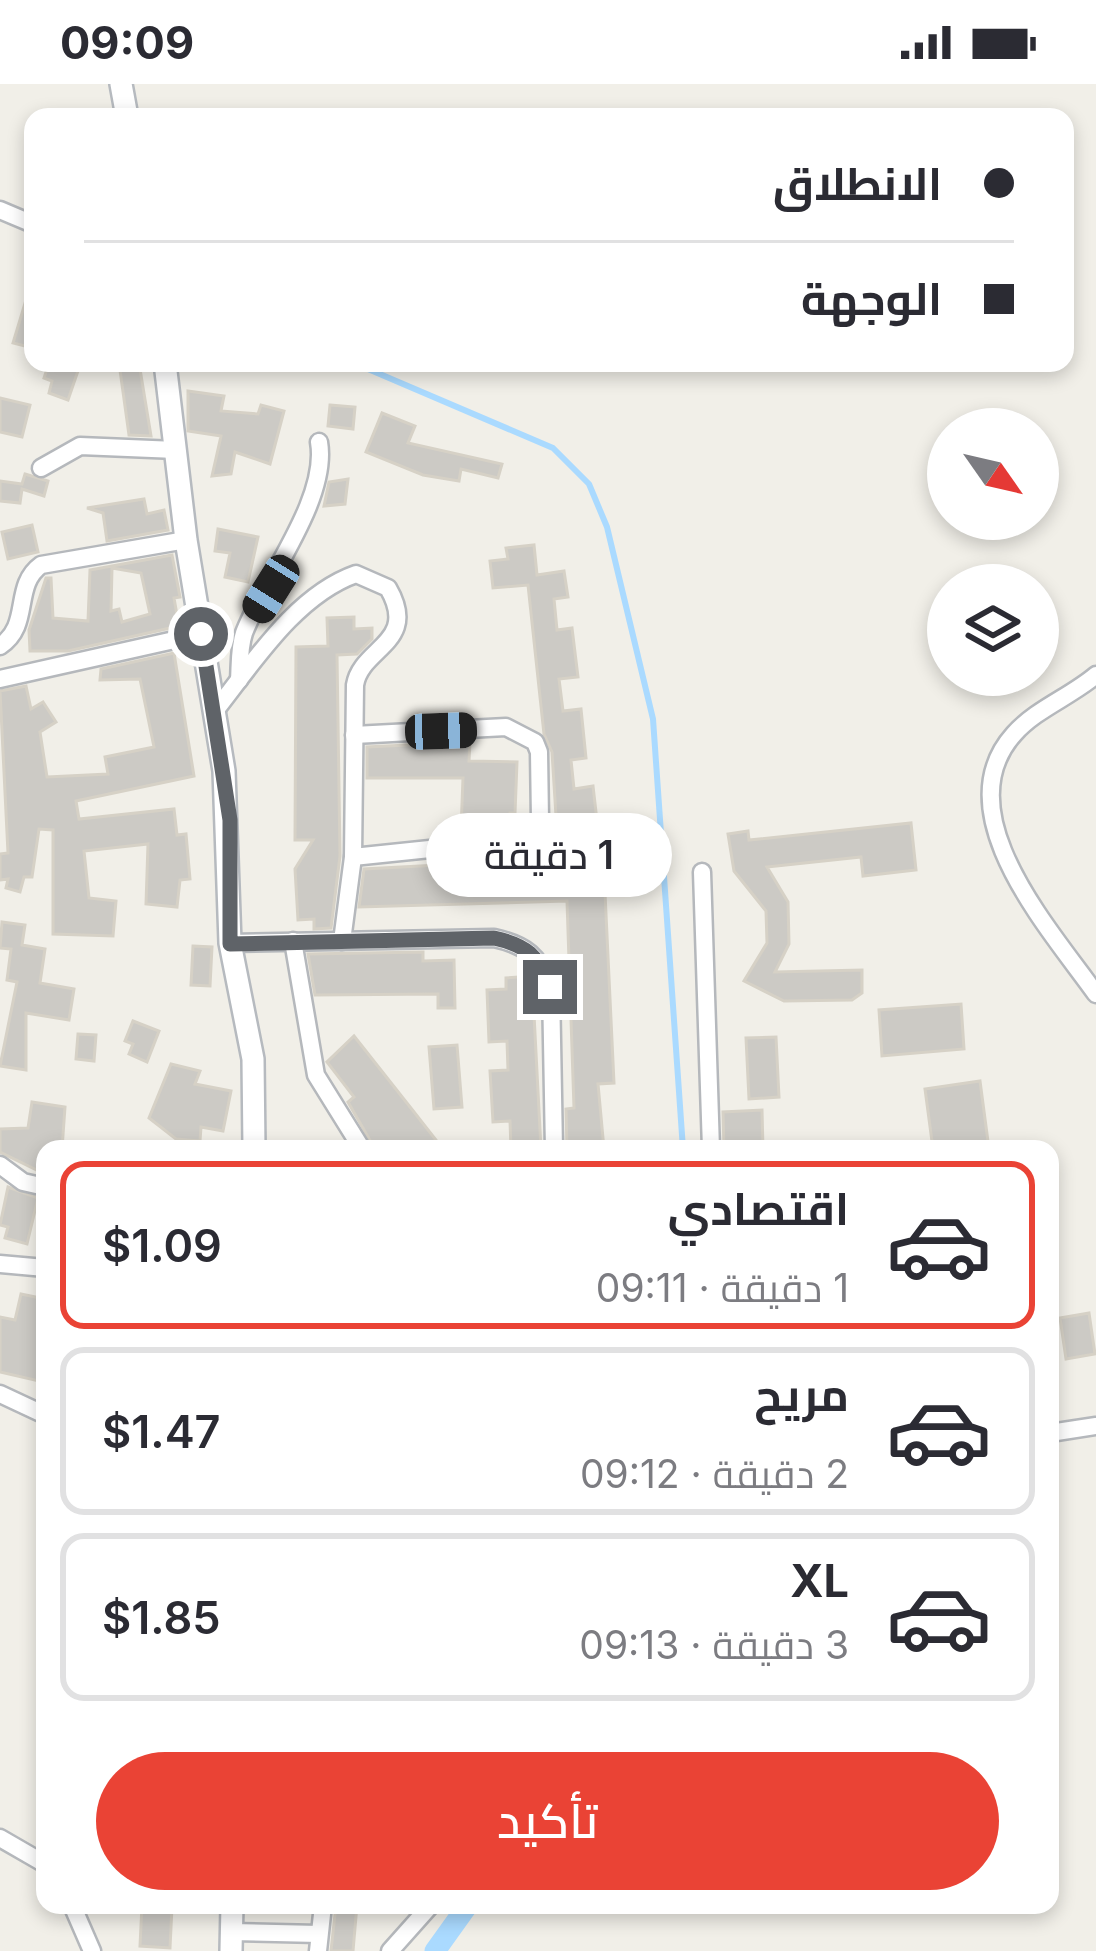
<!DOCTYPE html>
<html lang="ar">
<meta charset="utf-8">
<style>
body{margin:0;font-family:Inter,Cairo,sans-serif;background:#f2f2f3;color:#2b2b33;direction:rtl;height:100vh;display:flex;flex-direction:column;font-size:45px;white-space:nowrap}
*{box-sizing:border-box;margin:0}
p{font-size:39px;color:#7c7c81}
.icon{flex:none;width:66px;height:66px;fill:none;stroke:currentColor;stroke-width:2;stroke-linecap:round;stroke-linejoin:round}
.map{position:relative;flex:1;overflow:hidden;direction:ltr}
.drawer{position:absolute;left:36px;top:1056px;width:1023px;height:774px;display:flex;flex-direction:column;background:#fff;border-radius:24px;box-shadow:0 6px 18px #0003;direction:rtl}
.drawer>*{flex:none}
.guide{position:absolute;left:24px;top:24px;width:1050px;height:264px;border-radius:24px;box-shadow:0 6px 18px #0003;direction:rtl;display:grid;align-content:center;height:264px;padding:0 60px;background:#fff}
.needle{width:78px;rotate:124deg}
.tools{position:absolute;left:927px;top:324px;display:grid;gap:24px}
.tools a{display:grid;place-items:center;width:132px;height:132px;border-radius:50%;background:#fff;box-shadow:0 6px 18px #0003;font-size:60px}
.end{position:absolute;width:54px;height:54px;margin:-27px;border:15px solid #5f6368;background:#fff;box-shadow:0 0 0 6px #fff}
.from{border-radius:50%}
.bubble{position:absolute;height:84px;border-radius:42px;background:#fff;box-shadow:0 6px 18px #0003;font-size:39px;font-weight:600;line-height:84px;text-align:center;direction:rtl}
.car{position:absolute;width:36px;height:72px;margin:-36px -18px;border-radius:15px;box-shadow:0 0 9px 3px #0007;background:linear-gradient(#222 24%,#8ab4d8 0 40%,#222 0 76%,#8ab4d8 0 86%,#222 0)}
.guide b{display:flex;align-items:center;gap:42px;height:114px;font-size:45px}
.guide b+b{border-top:3px solid #e1e1e2}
.guide i{width:30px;height:30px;background:#2b2b33}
ul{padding:21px 0 0;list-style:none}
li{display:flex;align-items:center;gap:36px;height:168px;margin:0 24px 18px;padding:0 36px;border:6px solid #e1e1e2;border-radius:24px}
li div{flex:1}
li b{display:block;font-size:45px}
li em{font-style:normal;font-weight:600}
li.on{border-color:#ea4335}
li>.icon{width:108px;height:108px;stroke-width:1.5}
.cta{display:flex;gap:24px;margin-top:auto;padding:24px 60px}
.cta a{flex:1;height:138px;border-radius:72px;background:#ea4335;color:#fff;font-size:48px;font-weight:600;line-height:138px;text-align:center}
.status{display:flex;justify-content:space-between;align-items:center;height:84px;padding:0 60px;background:#fff;direction:ltr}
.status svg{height:33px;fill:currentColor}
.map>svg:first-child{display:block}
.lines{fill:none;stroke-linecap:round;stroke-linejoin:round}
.stream{stroke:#aadaff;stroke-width:6}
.canal{stroke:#aadaff;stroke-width:21}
.building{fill:#cccac5;stroke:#d6d1c6;stroke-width:3;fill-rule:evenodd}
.street-casing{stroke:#b5b8bc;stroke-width:21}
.secondary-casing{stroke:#b6babf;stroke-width:26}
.street{stroke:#fff;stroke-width:16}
.secondary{stroke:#fff;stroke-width:21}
.route{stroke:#5f6368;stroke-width:15}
</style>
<div class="status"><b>09:09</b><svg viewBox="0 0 49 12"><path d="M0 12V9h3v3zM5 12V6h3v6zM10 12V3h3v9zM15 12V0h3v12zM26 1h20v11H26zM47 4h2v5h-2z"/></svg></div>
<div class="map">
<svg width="1096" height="1867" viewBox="0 0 1096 1867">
<rect width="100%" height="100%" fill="#f1efe8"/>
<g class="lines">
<path class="stream" d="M354 279 553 364 589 400 607 443 653 635 683 1065"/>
<path class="canal" d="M435 1867 468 1821"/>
</g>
<g class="building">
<path d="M29 206H33V264L13 259Z"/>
<path d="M49 279 79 284 68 316 49 309 52 297 44 294Z"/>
<path d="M119 279H139L151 352 129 351Z"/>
<path d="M188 307 224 312 221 327 258 330 261 321 284 327 270 380 235 368 231 390 212 392 221 352 188 347Z"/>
<path d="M0 314 30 321 22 353 0 348Z"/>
<path d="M330 321 355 323 353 345 328 342Z"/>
<path d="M382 329 415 342 408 359 502 380 498 394 461 385 459 397 423 391 366 368Z"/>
<path d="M25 390 48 397 44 412 22 405 20 419 0 417V397L22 400Z"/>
<path d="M348 395 345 420 324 422 329 398Z"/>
<path d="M144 415 147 430 164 426 168 446 107 457 103 429 87 424Z"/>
<path d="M32 441 38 468 8 475 2 448Z"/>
<path d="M218 445 258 453 248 498 225 493 230 469 215 467Z"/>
<path d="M534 461 537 491 564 487 568 513 554 515 557 546 572 544 578 593 559 595 563 627 581 625 586 674 571 676 574 705 593 702 599 754 584 755 586 769 573 770 574 811 605 809 614 999 598 1000 604 1065H567L566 1025 574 1024 567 817 359 823 364 785 514 777 544 802 543 781 559 780 552 668 544 650 528 501 493 504 490 477 508 475 506 464Z"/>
<path d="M172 471 180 513 174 514 179 542 68 567H30L29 546 46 494H51L53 534 88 537 90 486ZM112 484 141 489 150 530 122 538 119 525 111 527Z"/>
<path d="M354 533V545L372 544V555L357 570 337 571 340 772 331 844 314 845V835L298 836 295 785 313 756H295L296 563 328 562 327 534Z"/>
<path d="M174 569 194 692 76 717 79 735 174 725 177 751 186 750 190 795 180 796 177 823 146 820 148 760 84 767 89 814 116 817 113 852 53 850V746L39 745 32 793H24L20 808 6 804 8 795 0 796V770L8 769 0 607 26 602 31 625 43 618 56 638 40 648 47 693 108 690 105 673 154 663 140 595 100 596 101 585Z"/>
<path d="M470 658 469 677 517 678 515 729H510L509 744 461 746 463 694H367V663Z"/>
<path d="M911 739 916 786 863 792 861 773 767 783 788 818 789 860 775 888 862 886V909L852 916 784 917 744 897 767 859 766 827 734 787 728 750 748 747 749 756Z"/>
<path d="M2 838 25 841 22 861 45 865 40 899 74 905 69 936 26 929V986L0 982 17 898 7 896 11 865 0 864Z"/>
<path d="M193 862 212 863 210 902 191 901Z"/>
<path d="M423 868V877L454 876 455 924H438V910L315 911 308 870Z"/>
<path d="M532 892 541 1065H511L510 1037 493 1038 490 987 508 986 507 957 489 958 487 906 506 905V894Z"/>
<path d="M961 920 964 965 882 972 879 926Z"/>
<path d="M133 937 159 947 147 978 129 970 133 960 125 957Z"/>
<path d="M78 950 96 951 94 977 76 975Z"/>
<path d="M354 952 414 1028 443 1065H375L348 1018 354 1013 327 978Z"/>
<path d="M776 953 779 1013 749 1015 746 954Z"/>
<path d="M457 961 462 1023 434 1025 429 963Z"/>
<path d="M171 980 200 987 195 1000 231 1007 223 1047 201 1043 200 1057 176 1055 149 1034Z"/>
<path d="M980 997 989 1065H933L925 1005Z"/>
<path d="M32 1018 65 1023 62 1065H45V1090L0 1068V1045L28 1044Z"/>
<path d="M762 1026 763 1065H724L723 1028Z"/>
<path d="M8 1103 38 1114 27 1160 5 1154 8 1143 0 1141Z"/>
<path d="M21 1210 45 1215 39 1260 45 1261V1271L39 1297 0 1288V1233L15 1236Z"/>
<path d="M1089 1229 1095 1270 1066 1275 1060 1234Z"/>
<path d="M142 1821 172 1823 170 1864 140 1862Z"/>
<path d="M336 1821H357L353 1867H331Z"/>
</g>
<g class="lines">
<defs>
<g id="street">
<path d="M0 126 33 140"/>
<path d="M41 384 80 362 176 366"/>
<path d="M0 562C32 541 12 502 41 481L186 456"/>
<path d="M1096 591C1070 613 1036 625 1014 650 944 728 1049 844 1096 910"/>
<path d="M0 595 201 550"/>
<path d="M239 596C240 581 239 564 244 549 264 496 329 416 319 358"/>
<path d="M215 627C253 579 296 511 356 490L388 504C420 559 361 563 355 601L353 773 342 857"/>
<path d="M353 773 516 756 540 736 539 668 535 658 506 643 354 651"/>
<path d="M702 788 711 1065"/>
<path d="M293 857 316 991 362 1065"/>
<path d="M230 859 494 854C526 861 539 872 551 903L554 1065"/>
<path d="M0 1081 23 1098 45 1103"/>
<path d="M0 1180 45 1184"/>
<path d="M0 1310 45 1331"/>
<path d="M1050 1349 1096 1342"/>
<path d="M0 1754 45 1780"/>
<path d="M72 1821 92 1867"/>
<path d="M231 1848 319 1850"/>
<path d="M318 1867 323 1821"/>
<path d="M390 1867 431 1821"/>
</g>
<g id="secondary">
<path d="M121 0 127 33"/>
<path d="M165 279 186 456 224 687 230 859 253 975 254 1065"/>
<path d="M231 1867 232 1821"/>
</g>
</defs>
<use href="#street" class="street-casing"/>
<use href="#secondary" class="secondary-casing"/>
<use href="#street" class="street"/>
<use href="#secondary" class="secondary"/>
</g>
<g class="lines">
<path class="route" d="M201 550 230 736V860L494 854C526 861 539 872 550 903"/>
</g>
</svg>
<div class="tools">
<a><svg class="needle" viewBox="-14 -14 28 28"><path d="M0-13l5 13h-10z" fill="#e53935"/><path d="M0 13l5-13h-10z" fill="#7c7c81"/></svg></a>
<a><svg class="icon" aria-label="layers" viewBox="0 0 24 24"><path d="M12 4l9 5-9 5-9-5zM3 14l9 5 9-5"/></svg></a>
</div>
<i class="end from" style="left:201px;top:550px"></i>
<i class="end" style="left:550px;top:903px"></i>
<div class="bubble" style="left:426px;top:729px;width:246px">1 دقيقة</div>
<i class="car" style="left:271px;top:505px;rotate:212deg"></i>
<i class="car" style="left:441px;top:647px;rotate:88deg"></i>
<div class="guide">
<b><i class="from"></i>الانطلاق</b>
<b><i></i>الوجهة</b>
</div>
<section class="drawer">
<ul>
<li class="on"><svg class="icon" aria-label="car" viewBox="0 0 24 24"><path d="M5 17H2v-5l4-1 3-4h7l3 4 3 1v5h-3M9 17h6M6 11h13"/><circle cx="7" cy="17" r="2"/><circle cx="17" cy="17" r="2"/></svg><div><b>اقتصادي</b><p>1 دقيقة · 09:11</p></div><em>$1.09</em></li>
<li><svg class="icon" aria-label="car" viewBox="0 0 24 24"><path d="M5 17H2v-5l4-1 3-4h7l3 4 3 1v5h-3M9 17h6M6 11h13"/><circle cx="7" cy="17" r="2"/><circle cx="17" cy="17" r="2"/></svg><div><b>مريح</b><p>2 دقيقة · 09:12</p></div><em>$1.47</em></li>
<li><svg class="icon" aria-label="car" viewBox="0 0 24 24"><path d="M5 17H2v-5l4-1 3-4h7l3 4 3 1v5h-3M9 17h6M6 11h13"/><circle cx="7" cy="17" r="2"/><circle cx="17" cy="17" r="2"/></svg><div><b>XL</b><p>3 دقيقة · 09:13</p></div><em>$1.85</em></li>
</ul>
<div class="cta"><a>تأكيد</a></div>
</section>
</div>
